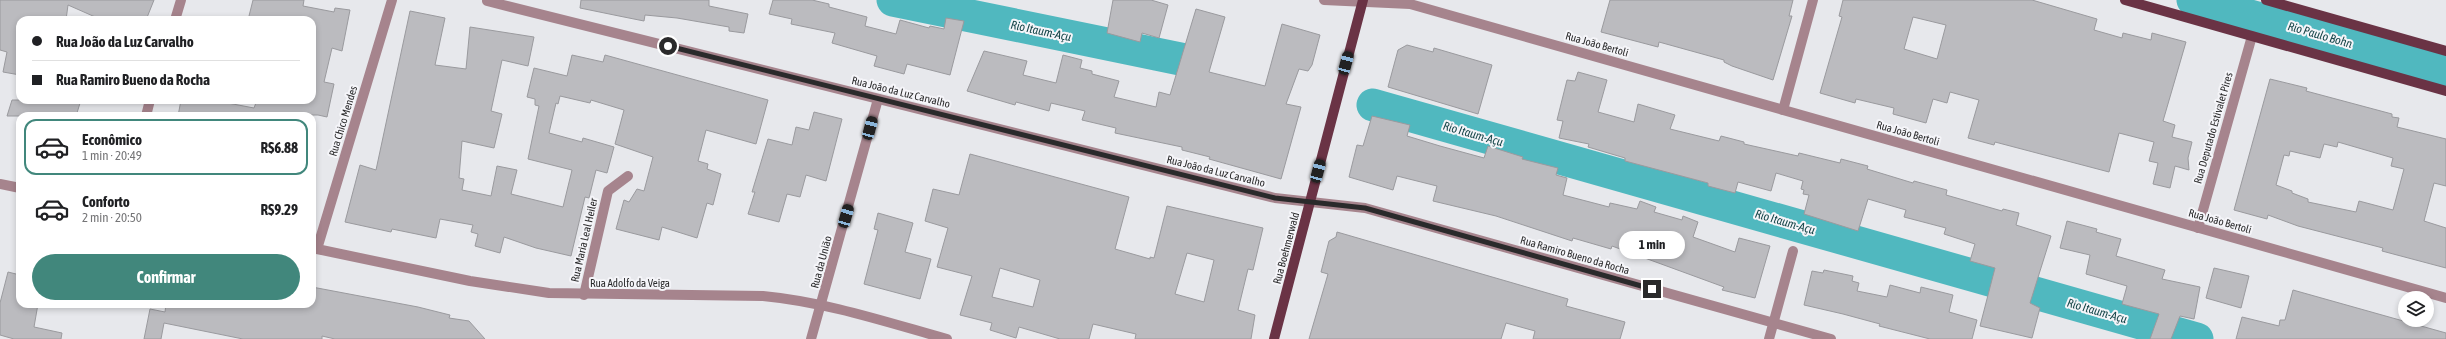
<!DOCTYPE html>
<html lang="pt">
<meta charset="utf-8">
<style>
body{margin:0;font-family:"Asap Condensed",sans-serif;background:#f6f6f6;color:#202124;height:100vh;display:flex;flex-direction:column;font-size:15px;white-space:nowrap}
*{box-sizing:border-box;margin:0}
p{font-size:13px;color:#757577}
.icon{flex:none;width:22px;height:22px;fill:none;stroke:currentColor;stroke-width:2;stroke-linecap:round;stroke-linejoin:round}
.map{position:relative;flex:1;overflow:hidden}
.drawer{position:absolute;left:16px;top:112px;width:300px;height:196px;display:flex;flex-direction:column;background:#fff;border-radius:12px;box-shadow:0 2px 6px #0003}
.drawer>*{flex:none}
.top-card{position:absolute;left:16px;top:16px;width:300px;height:88px;border-radius:12px;box-shadow:0 2px 6px #0003;display:grid;align-content:center;height:88px;padding:0 16px;background:#fff}
.controls{position:absolute;left:2398px;top:291px;display:grid;gap:8px}
.controls a{display:grid;place-items:center;width:36px;height:36px;border-radius:50%;background:#fff;box-shadow:0 2px 6px #0003;font-size:20px}
.end{position:absolute;width:18px;height:18px;margin:-9px;border:5px solid #2a2a2b;background:#fff;box-shadow:0 0 0 2px #fff}
.from{border-radius:50%}
.bubble{position:absolute;height:28px;border-radius:14px;background:#fff;box-shadow:0 2px 6px #0003;font-size:13px;font-weight:700;line-height:28px;text-align:center}
.car{position:absolute;width:12px;height:24px;margin:-12px -6px;border-radius:5px;box-shadow:0 0 3px 1px #0007;background:linear-gradient(#222 24%,#8ab4d8 0 40%,#222 0 76%,#8ab4d8 0 86%,#222 0)}
.top-card b{display:flex;align-items:center;gap:14px;height:38px;font-size:15px}
.top-card b+b{border-top:1px solid #e0e0e0}
.top-card i{width:10px;height:10px;background:#202124}
ul{padding:7px 0 0;list-style:none}
li{display:flex;align-items:center;gap:12px;height:56px;margin:0 8px 6px;padding:0 8px;border:2px solid transparent;border-radius:12px}
li div{flex:1}
li b{display:block;font-size:15px}
li em{font-style:normal;font-weight:700}
li.current{border-color:#41877c}
li>.icon{width:36px;height:36px;stroke-width:1.5}
.action{display:flex;gap:8px;margin-top:auto;padding:8px 16px}
.action a{flex:1;height:46px;border-radius:24px;background:#41877c;color:#fff;font-size:16px;font-weight:700;line-height:46px;text-align:center}
.map>svg:first-child{display:block}
.lines{fill:none;stroke-linecap:round;stroke-linejoin:round}
.river{stroke:#50b8bf;stroke-width:33}
.building{fill:#bbbbbf;stroke:#9a9a9e;fill-rule:evenodd}
.minor{stroke:#a6848d;stroke-width:10}
.major{stroke:#6a3345;stroke-width:10}
.route{stroke:#2a2a2b;stroke-width:5}
.labels{text-anchor:middle;stroke-width:4;stroke-linejoin:round;paint-order:stroke}
.street-label{font-size:11px;fill:#2a2a2b;stroke:#f5f5f9}
.water-label{font-size:12px;font-style:italic;fill:#154548;stroke:#f5f5f9}
</style>
<div class="map">
<svg width="2446" height="339" viewBox="0 0 2446 339">
<rect width="100%" height="100%" fill="#e7e8ec"/>
<g class="lines">
<g class="river">
<path d="M893 0 1190 61"/>
<path d="M2193 0 2446 71"/>
<path d="M1373 105 2197 339"/>
</g>
</g>
<g class="building">
<path d="M0 0H154L146 20H102L68 5 66 20H20V75L3 72 7 52 0 50Z"/>
<path d="M253 0H304L303 6 334 12 335 8 350 10 342 51 332 48 324 82 334 84 327 117 318 115 178 116 181 100H212L254 108 257 100H312V20H248Z"/>
<path d="M581 0H709V6L748 14 744 33 729 31V27L677 18 645 15 644 21 619 16 580 8Z"/>
<path d="M773 0H812L829 4V7L867 17 865 26 896 34 900 20 929 28 930 26 944 29 946 18 964 21 950 75 907 64 904 74 874 66 877 56 832 43 835 33 791 24 792 19 769 14Z"/>
<path d="M1113 0H1151L1168 5 1159 38 1142 33 1140 42 1107 33Z"/>
<path d="M1610 0H1793L1789 16H1792L1773 80 1732 66 1724 62V60L1659 42 1658 47 1601 32Z"/>
<path d="M1843 0H2032L2097 19 2094 30 2122 38 2123 33 2151 40 2152 33 2186 42 2163 121 2175 125 2172 137 2192 142 2188 158 2189 170 2175 166 2170 188 2153 184 2158 163 2149 161 2154 142 2119 133 2109 172 1995 142 1994 145 1968 138 1979 100 1950 92 1947 103 1933 99 1926 123 1893 114 1894 108 1856 99 1855 103 1820 93 1842 17 1839 16ZM1913 17 1946 25 1937 59 1904 49Z"/>
<path d="M1196 9 1225 17 1209 72 1265 86 1282 24 1320 35 1312 65 1308 71 1299 69 1286 104 1301 107 1281 179 1209 159 1210 157 1182 150V147L1115 133 1116 128 1082 120 1085 111 1051 103 1049 111 1016 102 1015 105 967 91 984 51 1027 61 1023 75 1056 83 1063 55 1082 60 1080 68 1092 71V74L1119 81 1114 97 1156 107 1159 92 1170 95Z"/>
<path d="M410 11 445 18 435 65 466 69 470 27 534 37 528 66 502 60 491 111 502 114 494 148 462 141 459 178 464 179 462 190 491 196 497 166 517 170 511 194 563 207 572 170 528 159 539 106 535 105V99L527 97 534 68 567 76 572 55 603 62 605 55 768 100 756 144 706 130 698 161 708 164 707 169 721 174 713 205 707 203 697 238 662 227 659 240 616 229 624 200 629 202 637 189 644 191 653 157 615 144 624 110 591 100 590 103 560 96 558 104 556 103 549 133 582 142 583 138 614 147 607 173 596 170 589 198 585 197 571 256 536 248 504 237 500 253 475 246 478 234 471 232 473 225 440 219 436 238 392 229 391 232 345 222 360 165 376 170Z"/>
<path d="M1407 45 1433 52 1434 48 1492 65 1478 114 1388 87 1398 50Z"/>
<path d="M1578 72 1607 80 1598 112 1634 122 1638 104 1675 115 1670 129 1719 141 1721 136 1744 142V144L1798 156 1799 153 1840 163 1841 159 1868 166 1867 169 1913 183 1914 181 1947 190 1946 195 2002 211 2003 209 2019 213 2016 225 2051 236 2030 303 2040 308 2032 338 1980 326 1995 268 1970 261 1975 244 1944 234 1946 228 1904 217 1906 210 1868 199 1858 231 1804 214 1809 195 1803 194 1804 190 1801 189 1803 181 1776 173 1771 191 1738 182 1735 193 1708 186V183L1625 161V158L1588 147 1589 144 1559 138 1563 121 1557 120 1567 80 1575 81Z"/>
<path d="M2270 79 2307 88 2306 91 2392 114V117L2399 118 2397 127 2446 139V186L2434 183 2424 221 2446 228V268L2382 251 2383 248 2298 226 2268 215 2267 219 2234 210ZM2338 142 2393 158 2391 166 2404 169 2393 210 2359 201 2356 212 2308 202V199L2292 193V191L2276 185 2284 155 2289 156 2290 151 2320 158 2324 144 2337 147Z"/>
<path d="M12 100H81L76 116H7Z"/>
<path d="M814 112 842 119 826 181 806 175 800 197 787 194 779 222 748 214 755 192H752L768 139 792 145 796 127 809 130Z"/>
<path d="M1372 116 1410 125 1407 136 1440 146 1484 158 1488 146 1523 157 1522 159 1558 168 1556 175 1567 178 1563 195 1609 207 1610 203 1637 209 1640 201 1656 207 1654 212 1682 220 1683 216 1698 222 1693 237 1735 252 1739 238 1770 246 1755 298 1722 290 1724 287 1612 246 1611 249 1573 238 1572 241 1496 216 1433 201 1437 186 1397 176 1393 190 1349 177 1357 145 1363 146Z"/>
<path d="M970 154 1129 197 1115 249 1150 259V257L1154 258 1167 206 1263 228 1253 270 1248 269 1238 310 1255 315 1251 339H1135L1136 334 1093 324 1089 339H1060L1019 327 1016 338 990 330 992 323 960 315 972 276 937 267 948 228 925 221 933 189 959 195ZM1187 253 1214 260 1204 302 1175 294ZM1000 268 1040 280 1033 307 992 297Z"/>
<path d="M878 213 913 223 905 252 931 259 920 299 864 284 878 230 874 229Z"/>
<path d="M2067 221 2097 229 2096 232 2121 239 2116 256 2165 270 2162 279 2200 287 2194 319 2180 316 2171 339H2150L2159 314 2122 304 2127 286 2086 274 2090 255 2060 248Z"/>
<path d="M1337 232 1568 299 1566 306 1625 322 1620 339H1533L1535 331 1506 323 1501 339H1309L1328 274 1321 272 1329 241 1336 237Z"/>
<path d="M2214 268 2249 276 2241 308 2206 298Z"/>
<path d="M1824 270 1853 276 1852 281 1859 283 1857 291 1887 297 1890 285 1920 293 1921 287 1953 295 1949 312 1977 320 1972 339H1930L1879 326 1880 324 1843 314 1804 305 1812 271 1823 273Z"/>
<path d="M8 272 20 275V304H38L34 327 62 333 61 339H14L0 335V303Z"/>
<path d="M312 287 418 307 450 315 449 318 469 321 485 339H335L322 336V339H243L164 323 161 339H144L150 309 165 312 166 304H312Z"/>
<path d="M2293 290 2446 333V339H2236L2242 317 2279 326 2280 320H2285Z"/>
</g>
<g class="lines">
<g class="minor">
<path d="M1324 0 1410 4 2446 298"/>
<path d="M487 1 1275 198 1365 208 1831 339"/>
<path d="M175 20 181 0"/>
<path d="M1783 110 1813 0"/>
<path d="M146 116 150 100"/>
<path d="M0 184 20 188"/>
<path d="M2198 228 2252 36"/>
<path d="M312 248 470 281 549 293 763 296C826 302 886 322 947 339"/>
<path d="M317 249 392 0"/>
<path d="M584 295 608 191 628 176"/>
<path d="M811 339 878 99"/>
<path d="M1769 339 1793 251"/>
</g>
<g class="major">
<path d="M2125 0 2446 91"/>
<path d="M2266 0 2446 51"/>
<path d="M1274 339 1363 0"/>
</g>
</g>
<g class="lines">
<path class="route" d="M668 46 1275 198 1365 208 1652 289"/>
</g>
<g class="labels">
<g class="street-label">
<text transform="translate(1597 44) rotate(16)" y="4">Rua João Bertoli</text>
<text transform="translate(901 92) rotate(14)" y="4">Rua João da Luz Carvalho</text>
<text transform="translate(343 121) rotate(-73)" y="4">Rua Chico Mendes</text>
<text transform="translate(2213 128) rotate(-74)" y="4">Rua Deputado Estivalet Pires</text>
<text transform="translate(1908 133) rotate(16)" y="4">Rua João Bertoli</text>
<text transform="translate(1216 171) rotate(14)" y="4">Rua João da Luz Carvalho</text>
<text transform="translate(2220 221) rotate(16)" y="4">Rua João Bertoli</text>
<text transform="translate(584 240) rotate(-77)" y="4">Rua Maria Leal Heiler</text>
<text transform="translate(1286 248) rotate(-75)" y="4">Rua Boehmerwald</text>
<text transform="translate(1575 255) rotate(16)" y="4">Rua Ramiro Bueno da Rocha</text>
<text transform="translate(821 262) rotate(-75)" y="4">Rua da União</text>
<text x="630" y="287">Rua Adolfo da Veiga</text>
</g>
<g class="water-label">
<text transform="translate(1041 31) rotate(12)" y="4">Rio Itaum-Açu</text>
<text transform="translate(2320 35) rotate(16)" y="4">Rio Paulo Bohn</text>
<text transform="translate(1473 134) rotate(16)" y="4">Rio Itaum-Açu</text>
<text transform="translate(1785 222) rotate(16)" y="4">Rio Itaum-Açu</text>
<text transform="translate(2097 311) rotate(16)" y="4">Rio Itaum-Açu</text>
</g>
</g>
</svg>
<div class="controls">
<a><svg class="icon" aria-label="layers" viewBox="0 0 24 24"><path d="M12 4l9 5-9 5-9-5zM3 14l9 5 9-5"/></svg></a>
</div>
<i class="end from" style="left:668px;top:46px"></i>
<i class="end" style="left:1652px;top:289px"></i>
<div class="bubble" style="left:1619px;top:231px;width:66px">1 min</div>
<i class="car" style="left:1346px;top:63px;rotate:15deg"></i>
<i class="car" style="left:870px;top:128px;rotate:15deg"></i>
<i class="car" style="left:1318px;top:171px;rotate:15deg"></i>
<i class="car" style="left:846px;top:216px;rotate:16deg"></i>
<div class="top-card">
<b><i class="from"></i>Rua João da Luz Carvalho</b>
<b><i></i>Rua Ramiro Bueno da Rocha</b>
</div>
<section class="drawer">
<ul>
<li class="current"><svg class="icon" aria-label="car" viewBox="0 0 24 24"><path d="M5 17H2v-5l4-1 3-4h7l3 4 3 1v5h-3M9 17h6M6 11h13"/><circle cx="7" cy="17" r="2"/><circle cx="17" cy="17" r="2"/></svg><div><b>Econômico</b><p>1 min · 20:49</p></div><em>R$6.88</em></li>
<li><svg class="icon" aria-label="car" viewBox="0 0 24 24"><path d="M5 17H2v-5l4-1 3-4h7l3 4 3 1v5h-3M9 17h6M6 11h13"/><circle cx="7" cy="17" r="2"/><circle cx="17" cy="17" r="2"/></svg><div><b>Conforto</b><p>2 min · 20:50</p></div><em>R$9.29</em></li>
</ul>
<div class="action"><a>Confirmar</a></div>
</section>
</div>
